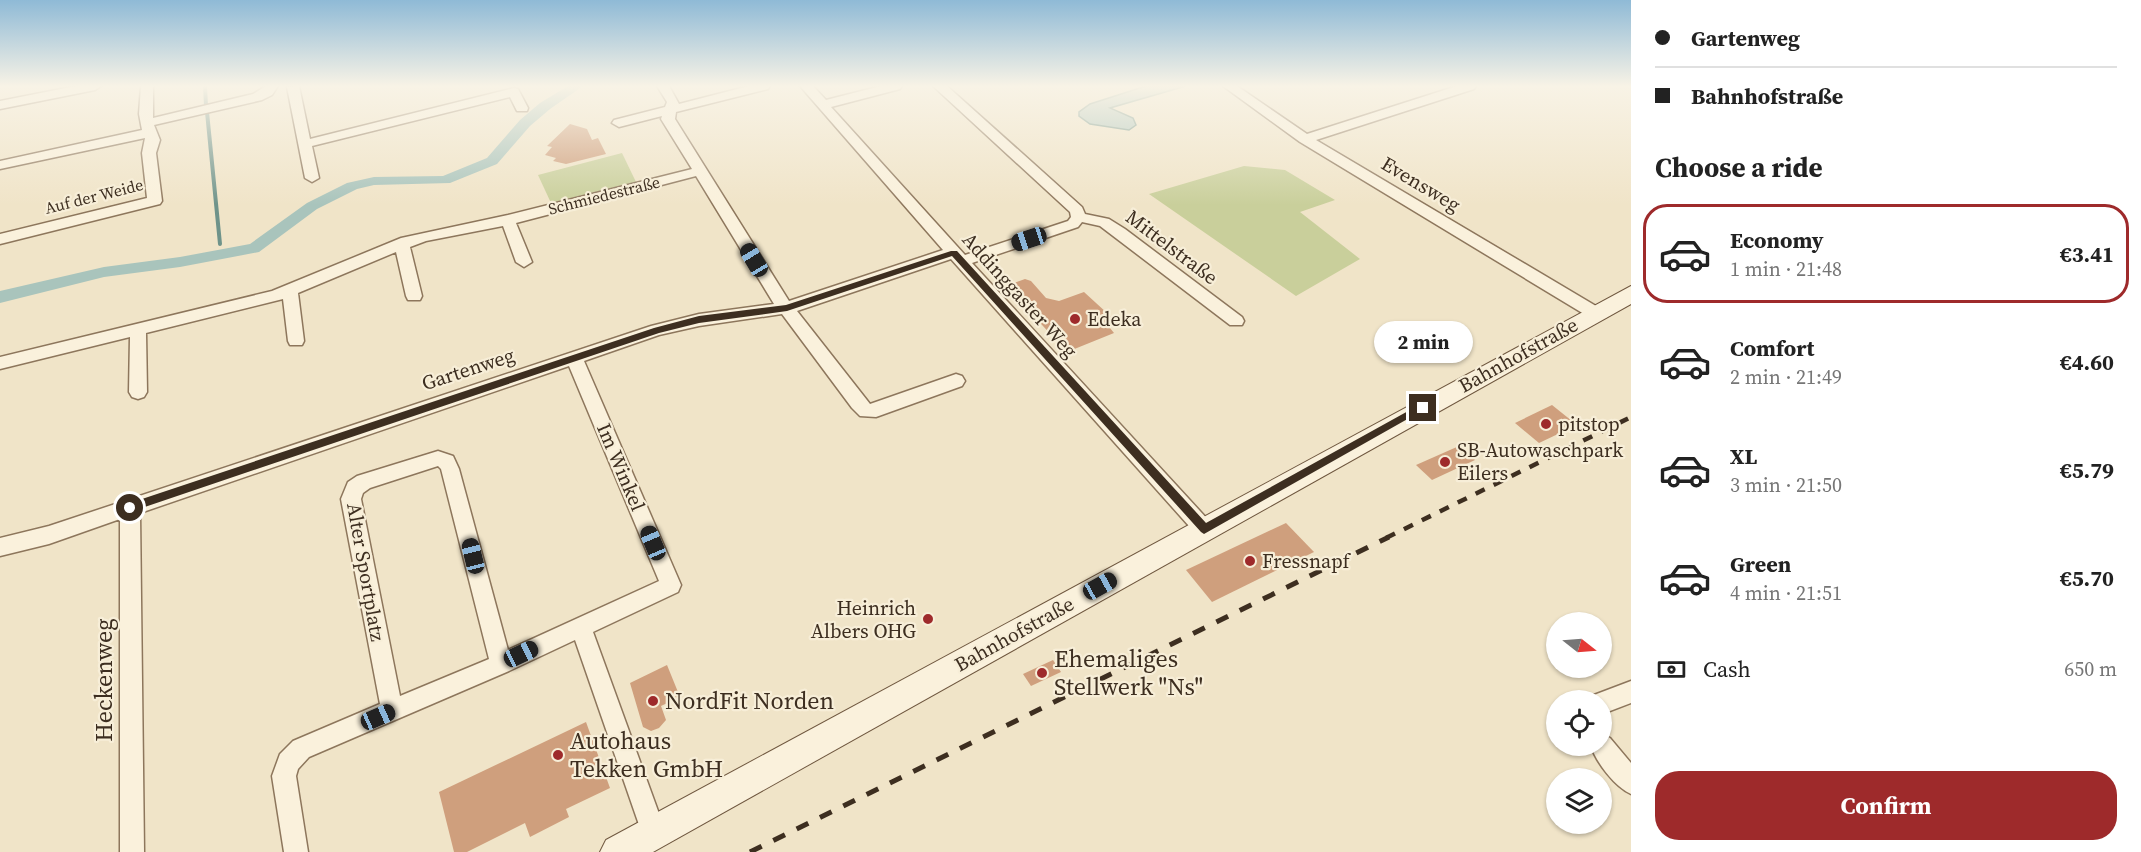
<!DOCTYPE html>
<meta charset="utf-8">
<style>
body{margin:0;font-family:"Source Serif 4",serif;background:#f6f6f6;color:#222;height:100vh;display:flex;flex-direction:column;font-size:22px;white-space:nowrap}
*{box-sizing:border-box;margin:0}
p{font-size:20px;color:#767676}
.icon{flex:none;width:33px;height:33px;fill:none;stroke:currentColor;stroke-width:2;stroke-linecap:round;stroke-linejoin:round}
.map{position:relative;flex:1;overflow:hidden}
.side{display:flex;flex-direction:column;background:#fff;width:510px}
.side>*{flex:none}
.guide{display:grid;align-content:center;height:132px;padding:0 24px;background:#fff}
.needle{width:39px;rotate:107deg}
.buttons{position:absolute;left:1546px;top:612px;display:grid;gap:12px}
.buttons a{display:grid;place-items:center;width:66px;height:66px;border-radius:50%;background:#fff;box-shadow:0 2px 4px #0004;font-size:30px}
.end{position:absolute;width:27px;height:27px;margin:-14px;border:8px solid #3d2e20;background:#fff;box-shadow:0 0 0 3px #fff}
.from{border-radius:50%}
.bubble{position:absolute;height:42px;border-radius:21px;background:#fff;box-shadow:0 2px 4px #0004;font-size:20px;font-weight:700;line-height:42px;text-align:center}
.car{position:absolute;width:18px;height:36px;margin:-18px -9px;border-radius:8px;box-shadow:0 0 4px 2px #0007;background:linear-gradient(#222 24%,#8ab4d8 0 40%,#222 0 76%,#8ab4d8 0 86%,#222 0)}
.guide b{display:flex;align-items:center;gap:21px;height:57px;font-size:22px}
.guide b+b{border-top:2px solid #e0e0e0}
.guide i{width:15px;height:15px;background:#222}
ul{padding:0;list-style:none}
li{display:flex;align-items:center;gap:18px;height:99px;margin:0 12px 9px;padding:0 12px;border:3px solid transparent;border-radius:24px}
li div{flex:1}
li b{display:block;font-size:22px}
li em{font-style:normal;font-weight:700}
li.selected{border-color:#9e2a2b}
li>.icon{width:54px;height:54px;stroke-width:1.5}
h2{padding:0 24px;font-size:27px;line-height:72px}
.pay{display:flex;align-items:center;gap:15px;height:66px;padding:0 24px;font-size:22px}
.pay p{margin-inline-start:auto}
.primary-button{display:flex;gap:12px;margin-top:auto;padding:12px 24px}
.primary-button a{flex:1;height:69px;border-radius:24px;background:#9e2a2b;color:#fff;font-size:24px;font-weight:700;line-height:69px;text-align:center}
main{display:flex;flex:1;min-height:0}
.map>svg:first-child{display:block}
.green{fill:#c9cf9b}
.water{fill:#a9c4bc;stroke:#6f938a;stroke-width:1.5}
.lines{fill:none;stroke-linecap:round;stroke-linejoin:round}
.stream{stroke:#6f938a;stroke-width:4}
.canal{fill:#a9c4bc;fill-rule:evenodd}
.building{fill:#cf9f7d}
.street-casing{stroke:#8d765c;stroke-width:3}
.secondary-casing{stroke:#6f573f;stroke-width:2}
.street{fill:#faf1dc;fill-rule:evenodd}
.secondary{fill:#faf1dc;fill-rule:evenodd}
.rail-far1{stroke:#3d2e20;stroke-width:4.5;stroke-dasharray:10 10;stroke-linecap:butt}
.rail{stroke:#3d2e20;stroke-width:5;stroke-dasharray:13 13;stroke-linecap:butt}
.route{fill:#3d2e20}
.poi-dot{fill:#9e2a2b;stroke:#f7eed8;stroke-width:2}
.labels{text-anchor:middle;stroke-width:4.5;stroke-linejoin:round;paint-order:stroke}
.far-street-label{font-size:16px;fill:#3d2e20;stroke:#f7eed8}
.street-label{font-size:20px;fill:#3d2e20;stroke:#f7eed8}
.poi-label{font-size:20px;fill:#3d2e20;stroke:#f7eed8;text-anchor:start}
.near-poi-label{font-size:24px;fill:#3d2e20;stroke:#f7eed8;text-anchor:start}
.near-street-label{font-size:24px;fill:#3d2e20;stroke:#f7eed8}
</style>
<main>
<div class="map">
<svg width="1631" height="852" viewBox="0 0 1631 852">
<rect width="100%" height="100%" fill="#f0e4c8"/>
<g class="green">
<path d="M622 153 636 182 551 203 538 175Z"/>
<path d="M1244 166 1285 170 1335 200 1300 212 1360 259 1296 296 1149 194Z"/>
</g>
<path class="water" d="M1146 86H1186L1110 108 1133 118 1136 125 1129 130 1090 124 1079 116V112L1090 104Z"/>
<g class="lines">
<g class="stream">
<path d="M205 86 206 106"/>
<path d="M207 112 220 244"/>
</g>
<path class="canal" d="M568 86H583L550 109 530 126 497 164 450 183 374 185 357 189 317 209 259 252 180 267 104 277 0 303V291L104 267 180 257 250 244 307 203 347 183 374 177 443 176 487 158 520 120 540 103Z"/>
</g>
<g class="building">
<path d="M570 124 587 129 592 140 598 138 606 154 566 164 553 161 556 158 545 155 552 147 547 146Z"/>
<path d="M1025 279 1031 281 1046 298 1059 301 1084 292 1119 324 1110 328 1114 333 1067 352 1006 286Z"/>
<path d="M1552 405 1577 425 1539 443 1515 423Z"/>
<path d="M1459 446 1475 460 1432 480 1416 465Z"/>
<path d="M1286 523 1314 552 1212 602 1186 570Z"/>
<path d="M1053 660 1061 672 1031 686 1023 674Z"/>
<path d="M667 665 680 697 661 706 666 720 659 728 651 731 643 727 630 683Z"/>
<path d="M586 722 610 788 566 809 569 817 530 837 525 823 467 852H454L439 792Z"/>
</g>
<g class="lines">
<defs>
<g id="street">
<path d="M76 86H101L95 90 0 109V101Z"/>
<path d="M141 86H153V118L253 94 266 86H278L272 95 262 100 154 125 160 140 156 153 162 201 160 204 0 244V234L147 198 142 153 145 138 0 169V161L142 130 139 114Z"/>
<path d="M299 86 310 139 514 88 518 89 528 108 527 111H517L510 97 312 146 319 178 312 182 305 178 287 87Z"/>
<path d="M657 86H669L679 104 749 86H770L768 89 676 112 675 119 789 301 943 250 800 86H813L826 100 881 86H902L900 89 831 107 965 255 1068 221 1071 217 1070 212 933 86H947L1082 207 1085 214 1109 219 1125 229 1242 317 1244 321 1242 325H1230L1100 226 1082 222 1078 227 972 263 1211 523 1214 529 1211 535 1204 537 1197 535 951 259 797 311 870 404 956 374 962 376 965 381 962 386 876 417 860 416 852 408 782 314 699 326 659 335 584 361 681 585 678 592 593 632 666 833 663 842 654 845 645 842 575 640 509 671 309 757 298 769 296 776 308 852H284L272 776 280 754 293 741 380 704 341 499 348 482 357 476 438 451 453 456 459 469 508 650 659 581 569 366 140 513 144 852H120V519L49 544 0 556V538L49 526 651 326 699 314 774 304 696 176 516 223 532 262 524 267 516 262 503 226 426 241 410 247 422 296 420 300H408L406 296 396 252 298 293 304 341 302 345H290L288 341 283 299 146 333 147 392 144 397 138 399 132 397 129 392 130 337 0 369V357L272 291 401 238 508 215 692 169 661 119 662 116 619 127 612 123 614 120 665 107 667 102ZM438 466 441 469 489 659 400 696 361 499 363 493 370 488Z"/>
<path d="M1223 86H1237L1307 134 1457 86H1476L1474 89 1316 140 1601 309 1603 313 1601 317H1589L1300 142Z"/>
<path d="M1631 681V703L1602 714V700H1592L1594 695Z"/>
<path d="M1602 734 1610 738 1631 763V794C1615 787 1596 762 1591 746H1602Z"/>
</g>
<path id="secondary" d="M1631 286V304L653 852H600L606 840Z"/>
</defs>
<use href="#street" class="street-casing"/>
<use href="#secondary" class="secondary-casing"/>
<use href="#street" class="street"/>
<use href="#secondary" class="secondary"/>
<path class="rail-far1" d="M1386 538 1631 417"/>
<path class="rail" d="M750 852 1389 537"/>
</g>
<linearGradient id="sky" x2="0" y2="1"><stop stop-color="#8fbad6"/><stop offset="0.42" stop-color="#f8f3e6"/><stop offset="1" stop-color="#f8f3e6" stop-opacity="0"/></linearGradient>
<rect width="1631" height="205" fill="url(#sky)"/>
<path class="route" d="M951 251H957L1206 523 1419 405H1426L1427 408 1204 534 1201 532 952 256 787 311 699 323 659 333 130 512 125 508 130 503 654 328 699 316 786 305Z"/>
<g class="poi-dot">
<circle cx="1075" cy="319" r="6"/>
<circle cx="1546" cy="424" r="6"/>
<circle cx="1445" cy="462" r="6"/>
<circle cx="1250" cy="561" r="6"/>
<circle cx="928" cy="619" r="6"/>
<circle cx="1042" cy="673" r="6"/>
<circle cx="653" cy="701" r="6"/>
<circle cx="558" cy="755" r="6"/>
</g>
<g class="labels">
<g class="far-street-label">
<text transform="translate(604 195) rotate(-14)" y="6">Schmiedestraße</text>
<text transform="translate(94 196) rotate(-14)" y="6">Auf der Weide</text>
</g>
<g class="street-label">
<text transform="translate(1421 184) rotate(31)" y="7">Evensweg</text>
<text transform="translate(1172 247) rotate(37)" y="7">Mittelstraße</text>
<text transform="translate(1020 295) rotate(48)" y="7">Addinggaster Weg</text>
<text transform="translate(1518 355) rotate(-29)" y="7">Bahnhofstraße</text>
<text transform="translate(468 369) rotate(-18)" y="7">Gartenweg</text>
<text transform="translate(621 467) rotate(67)" y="7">Im Winkel</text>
<text transform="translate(366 572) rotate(80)" y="7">Alter Sportplatz</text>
<text transform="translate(1014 634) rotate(-29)" y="7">Bahnhofstraße</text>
</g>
<g class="poi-label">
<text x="1087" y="326">Edeka</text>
<text x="1558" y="431">pitstop</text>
<text x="1457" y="457">SB-Autowaschpark<tspan x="1457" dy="23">Eilers</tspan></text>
<text x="1262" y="568">Fressnapf</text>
<text x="916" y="615" text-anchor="end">Heinrich<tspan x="916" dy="23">Albers OHG</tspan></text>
</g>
<g class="near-poi-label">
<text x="1054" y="667">Ehemaliges<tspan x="1054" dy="28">Stellwerk "Ns"</tspan></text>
<text x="665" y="709">NordFit Norden</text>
<text x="570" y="749">Autohaus<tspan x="570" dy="28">Tekken GmbH</tspan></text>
</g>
<g class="near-street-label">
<text transform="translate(104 680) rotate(-90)" y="8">Heckenweg</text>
</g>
</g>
</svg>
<div class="buttons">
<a><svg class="needle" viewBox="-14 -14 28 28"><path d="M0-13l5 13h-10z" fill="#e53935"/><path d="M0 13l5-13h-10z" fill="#767676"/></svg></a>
<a><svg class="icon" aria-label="locate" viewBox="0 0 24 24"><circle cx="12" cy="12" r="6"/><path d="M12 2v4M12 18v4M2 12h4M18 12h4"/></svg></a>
<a><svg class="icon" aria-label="layers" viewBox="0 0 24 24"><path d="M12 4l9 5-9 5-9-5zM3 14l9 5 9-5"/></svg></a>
</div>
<i class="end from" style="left:130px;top:508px"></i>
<i class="end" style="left:1423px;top:408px"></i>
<div class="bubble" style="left:1374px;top:321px;width:99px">2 min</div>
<i class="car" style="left:1029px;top:239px;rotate:252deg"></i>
<i class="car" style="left:754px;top:260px;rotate:329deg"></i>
<i class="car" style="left:653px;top:543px;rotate:337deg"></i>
<i class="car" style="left:473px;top:556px;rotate:346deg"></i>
<i class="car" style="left:1100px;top:586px;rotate:61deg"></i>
<i class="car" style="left:521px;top:654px;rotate:65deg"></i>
<i class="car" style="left:378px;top:717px;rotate:66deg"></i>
</div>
<section class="side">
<div class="guide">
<b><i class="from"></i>Gartenweg</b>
<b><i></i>Bahnhofstraße</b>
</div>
<h2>Choose a ride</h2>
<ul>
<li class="selected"><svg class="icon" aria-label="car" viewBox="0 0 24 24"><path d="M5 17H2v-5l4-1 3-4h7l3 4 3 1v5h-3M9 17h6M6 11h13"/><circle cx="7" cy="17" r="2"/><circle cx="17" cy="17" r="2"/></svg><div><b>Economy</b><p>1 min · 21:48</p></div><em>€3.41</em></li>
<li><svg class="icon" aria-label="car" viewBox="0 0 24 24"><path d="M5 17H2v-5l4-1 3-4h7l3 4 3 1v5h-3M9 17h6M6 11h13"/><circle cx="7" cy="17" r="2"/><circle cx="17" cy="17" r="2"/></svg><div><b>Comfort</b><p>2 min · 21:49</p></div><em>€4.60</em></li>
<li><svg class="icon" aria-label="car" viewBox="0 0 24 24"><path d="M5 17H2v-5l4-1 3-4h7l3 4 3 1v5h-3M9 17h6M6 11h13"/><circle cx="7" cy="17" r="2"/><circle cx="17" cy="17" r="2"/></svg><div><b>XL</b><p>3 min · 21:50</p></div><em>€5.79</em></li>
<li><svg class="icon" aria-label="car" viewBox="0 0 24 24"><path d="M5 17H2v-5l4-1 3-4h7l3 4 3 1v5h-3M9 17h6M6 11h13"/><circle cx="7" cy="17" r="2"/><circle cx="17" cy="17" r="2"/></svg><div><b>Green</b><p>4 min · 21:51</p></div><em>€5.70</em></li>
</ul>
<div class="pay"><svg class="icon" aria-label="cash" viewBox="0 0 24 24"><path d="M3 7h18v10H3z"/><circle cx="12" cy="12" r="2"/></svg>Cash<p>650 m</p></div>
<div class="primary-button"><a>Confirm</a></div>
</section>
</main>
